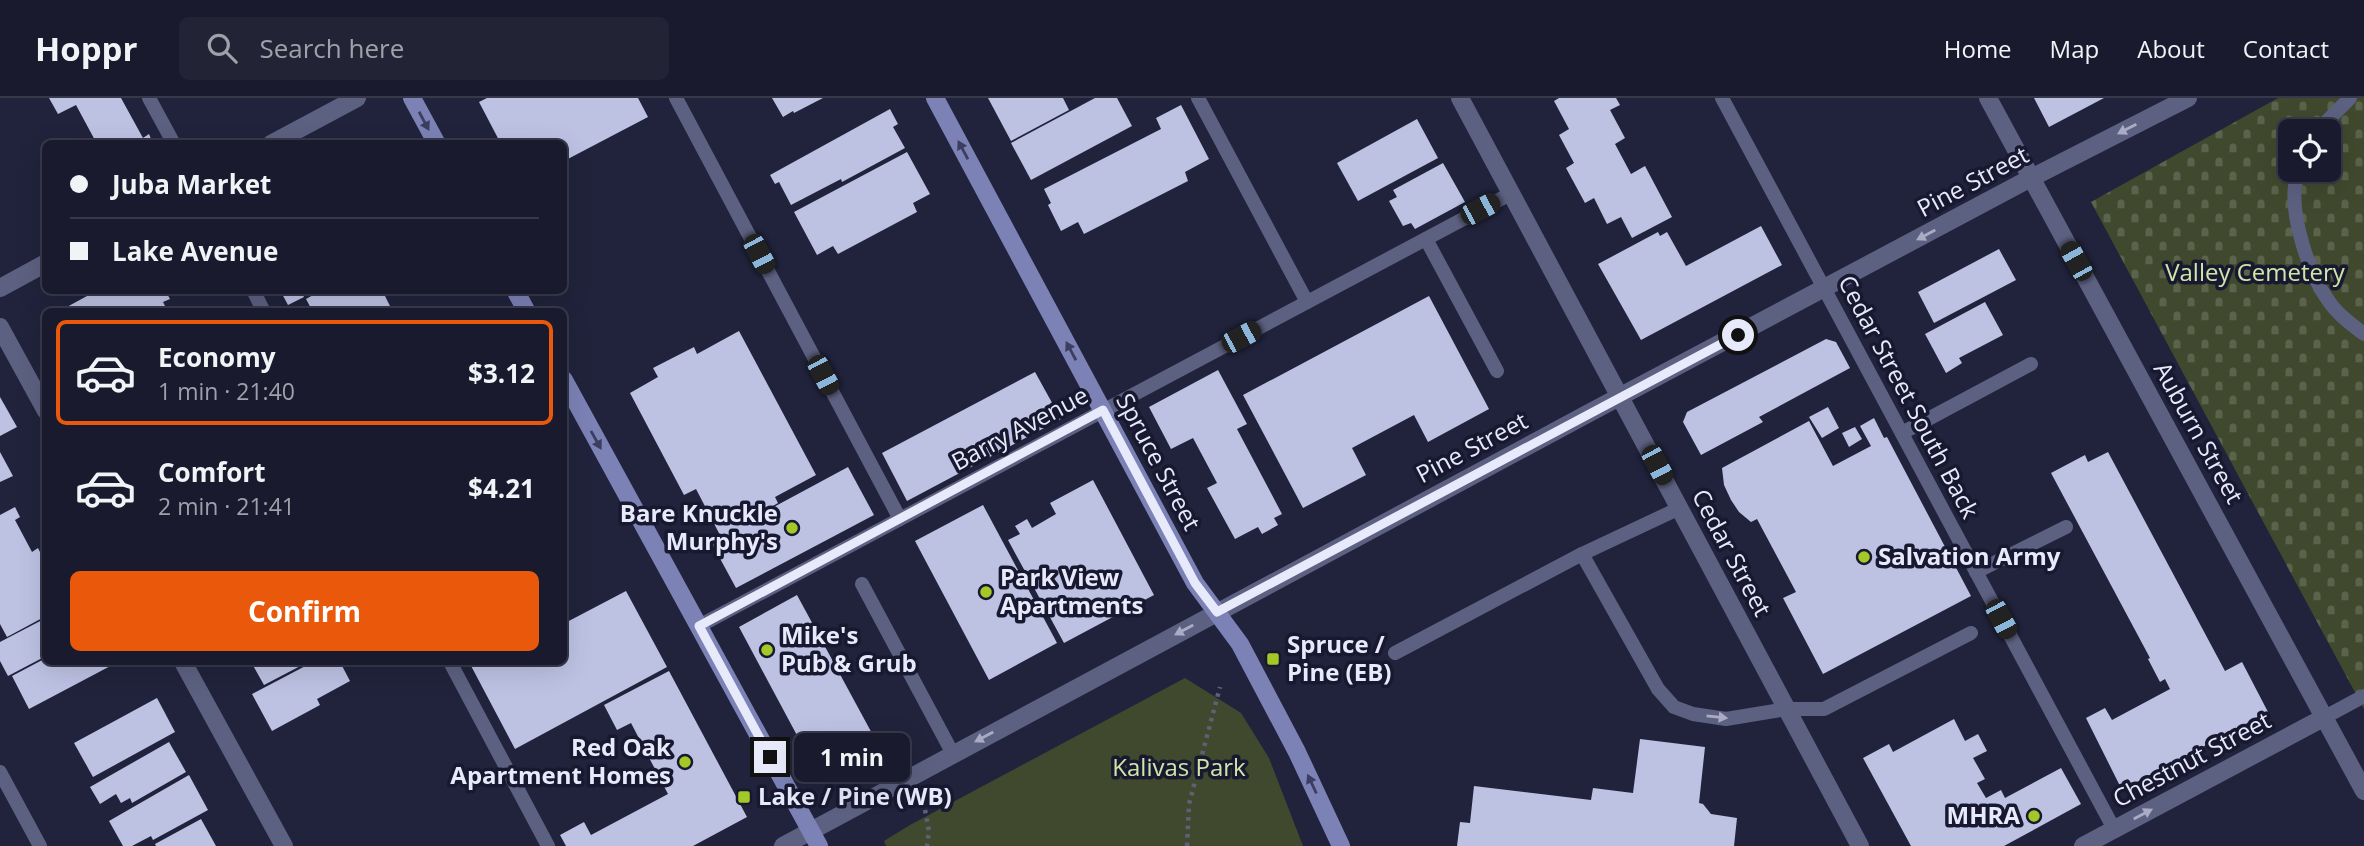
<!DOCTYPE html>
<meta charset="utf-8">
<style>
body{margin:0;font-family:"Open Sans",sans-serif;background:#222335;color:#f1f3f6;height:100vh;display:flex;flex-direction:column;font-size:26px;white-space:nowrap}
*{box-sizing:border-box;margin:0}
p{font-size:23px;color:#9fa1aa}
.icon{flex:none;width:38px;height:38px;fill:none;stroke:currentColor;stroke-width:2;stroke-linecap:round;stroke-linejoin:round}
.map{position:relative;flex:1;overflow:hidden}
.drawer{position:absolute;left:42px;top:210px;width:525px;height:357px;display:flex;flex-direction:column;background:#191a2d;border-radius:10px;box-shadow:0 7px 28px #0002,0 0 0 2px #373849}
.drawer>*{flex:none}
.guide{position:absolute;left:42px;top:42px;width:525px;height:154px;border-radius:10px;box-shadow:0 7px 28px #0002,0 0 0 2px #373849;display:grid;align-content:center;height:154px;padding:0 28px;background:#191a2d}
.fabs{position:absolute;left:2278px;top:21px;display:grid;gap:14px}
.fabs a{display:grid;place-items:center;width:63px;height:63px;border-radius:10px;background:#191a2d;box-shadow:0 7px 28px #0002,0 0 0 2px #373849;font-size:35px}
.end{position:absolute;width:32px;height:32px;margin:-16px;border:9px solid #e7eafb;background:#111;box-shadow:0 0 0 4px #111}
.from{border-radius:50%}
.bubble{position:absolute;height:49px;border-radius:10px;background:#191a2d;box-shadow:0 7px 28px #0002,0 0 0 2px #373849;font-size:23px;font-weight:700;line-height:49px;text-align:center}
.car{position:absolute;width:21px;height:42px;margin:-21px -10px;border-radius:9px;box-shadow:0 0 5px 2px #0007;background:linear-gradient(#222 24%,#8ab4d8 0 40%,#222 0 76%,#8ab4d8 0 86%,#222 0)}
.guide b{display:flex;align-items:center;gap:24px;height:66px;font-size:26px}
.guide b+b{border-top:2px solid #373849}
.guide i{width:18px;height:18px;background:#f1f3f6}
ul{padding:12px 0 0;list-style:none}
li{display:flex;align-items:center;gap:21px;height:105px;margin:0 14px 10px;padding:0 14px;border:4px solid transparent;border-radius:10px}
li div{flex:1}
li b{display:block;font-size:26px}
li em{font-style:normal;font-weight:700}
li.on{border-color:#ea580c}
li>.icon{width:63px;height:63px;stroke-width:1.5}
.primary-button{display:flex;gap:14px;margin-top:auto;padding:14px 28px}
.primary-button a{flex:1;height:80px;border-radius:10px;background:#ea580c;color:#fff;font-size:28px;font-weight:700;line-height:80px;text-align:center}
header{display:flex;align-items:center;gap:42px;box-sizing:border-box;height:98px;padding:0 35px;background:#191a2d;border-bottom:2px solid #373849}
header strong{font-size:33px}
nav{display:flex;gap:38px;margin-inline-start:auto;font-size:24px}
.search{width:490px;height:63px;background:#222335;display:flex;align-items:center;gap:18px;box-sizing:border-box;padding:0 24px;border-radius:10px;color:#9fa1aa;font-size:26px}
.map>svg:first-child{display:block}
.cemetery{fill:url(#cemetery-stones);fill-rule:evenodd}
.park{fill:#40492d}
.building{fill:#bdc2e3}
.lines{fill:none;stroke-linecap:round;stroke-linejoin:round}
.path{stroke:#5e6077;stroke-width:4.5;stroke-dasharray:3.5 5;stroke-linecap:butt}
.lane{stroke:#5d6181;stroke-width:14}
.street{stroke:#5d6181;stroke-width:18}
.secondary{stroke:#7c82b6;stroke-width:18}
.oneway{fill:#3b3e60}
.oneway2{fill:#a9acc4}
.route{stroke:#e7eafb;stroke-width:9}
.poi-dot{fill:#a2c928;stroke:#181931;stroke-width:2.5}
.labels{text-anchor:middle;stroke-width:7;stroke-linejoin:round;paint-order:stroke}
.street-label{font-size:24px;fill:#e7eafb;stroke:#181931}
.park-label{font-size:24px;fill:#d0e5a7;stroke:#181931}
.poi-label{font-size:24px;font-weight:bold;fill:#e7eafb;stroke:#181931;text-anchor:start}
</style>
<header>
<strong>Hoppr</strong>
<div class="search"><svg class="icon" aria-label="search" viewBox="0 0 24 24"><circle cx="10" cy="10" r="6"/><path d="M15 15l6 6"/></svg>Search here</div>
<nav><a>Home</a><a>Map</a><a>About</a><a>Contact</a></nav>
</header>
<div class="map">
<svg width="2364" height="748" viewBox="0 0 2364 748">
<defs>
<pattern id="cemetery-stones" width="16" height="16" patternUnits="userSpaceOnUse" patternTransform="scale(1.75)"><rect width="16" height="16" fill="#40492d"/><path d="M2 7V4a2 2 0 0 1 4 0v3zM10 15v-3a2 2 0 0 1 4 0v3z" fill="#5c634c"/></pattern>
</defs>
<rect width="100%" height="100%" fill="#21233c"/>
<path class="cemetery" d="M2278 0H2364V611L2091 104ZM2291 33H2329V72H2291Z"/>
<path class="park" d="M1185 580 1241 615 1269 660 1303 748H886L884 743 910 727Z"/>
<g class="building">
<path d="M49 0H121L143 40 149 36 153 46H97L76 7 58 16Z"/>
<path d="M487 0H638L648 19 564 63V46H501L479 4Z"/>
<path d="M772 0H823L794 15 793 13 783 19Z"/>
<path d="M988 0H1063L1069 12 1011 43Z"/>
<path d="M1095 0H1117L1132 28 1031 82 1011 45Z"/>
<path d="M1559 0H1616L1620 7 1610 12 1625 40 1615 46 1631 76 1645 68 1672 119 1632 140 1621 119 1607 126 1594 100 1585 105 1566 70 1574 65 1559 37 1569 31 1554 3Z"/>
<path d="M2034 0H2104L2049 29Z"/>
<path d="M1181 7 1209 61 1185 74 1188 83 1084 136 1078 124 1061 133 1048 107 1051 105 1044 91 1161 31 1156 20Z"/>
<path d="M890 11 898 26 893 29 905 50 842 84 841 81 791 107 779 84 775 86 770 77Z"/>
<path d="M1417 21 1438 60 1358 103 1337 65Z"/>
<path d="M907 54 930 96 913 105 917 114 838 156 833 148 817 157 794 114Z"/>
<path d="M1443 65 1465 104 1415 131 1411 125 1403 128 1389 103 1397 99 1393 92Z"/>
<path d="M1761 128 1782 167 1641 242 1598 166 1658 134 1660 138 1667 134 1686 168Z"/>
<path d="M1999 151 2016 182 1934 225 1918 194Z"/>
<path d="M98 192H165L170 201 163 204 166 210 159 214H67L65 210Z"/>
<path d="M280 192H300L304 199 288 207Z"/>
<path d="M322 192H382L391 210 384 214H313L306 201Z"/>
<path d="M1429 198 1489 311 1428 344 1414 317 1352 350 1366 377 1303 410 1243 297Z"/>
<path d="M1985 204 2003 237 1959 260 1962 265 1946 275 1925 236Z"/>
<path d="M739 233 816 377 775 399 778 405 744 425 848 369 874 417 736 490 710 442 720 437 696 391 684 397 630 295 658 279 653 270 694 249 697 256Z"/>
<path d="M1826 241 1836 244 1850 270 1759 319 1763 324 1701 357 1683 324 1687 314Z"/>
<path d="M1218 272 1247 326 1237 331 1282 416 1274 420 1278 427 1262 436 1258 429 1235 441 1207 390 1217 385 1193 340 1171 351 1149 309Z"/>
<path d="M1035 274 1061 321 907 403 882 355Z"/>
<path d="M0 299 17 329 0 338Z"/>
<path d="M1828 309 1839 330 1822 340 1809 319Z"/>
<path d="M1874 320 1884 340 1887 339 1971 498 1823 576 1783 500 1796 494 1757 421 1751 424 1739 414 1731 402 1724 387 1722 370 1809 323 1833 368 1871 348 1860 328Z"/>
<path d="M1855 329 1862 341 1849 349 1842 335Z"/>
<path d="M0 354 13 378 0 384Z"/>
<path d="M2108 354 2225 573 2242 564 2268 614 2122 692 2086 620 2105 610 2112 622 2170 591 2165 581 2160 584 2148 561 2150 560 2051 375 2085 357 2088 364Z"/>
<path d="M1093 382 1154 497 1064 545 1008 442 1020 436 1015 428 1027 421 1032 430 1056 416 1050 405Z"/>
<path d="M983 407 1057 545 989 582 915 443Z"/>
<path d="M15 409 20 419 15 422 32 454 38 450 45 464 40 467 46 478V518L7 539 0 526V417Z"/>
<path d="M626 493 667 569 515 651 469 564H564V521L565 525Z"/>
<path d="M797 497 881 652 822 684 739 529Z"/>
<path d="M46 520V558L8 578 0 563V544Z"/>
<path d="M46 560V564H118L29 611 12 578Z"/>
<path d="M251 564H308L264 587Z"/>
<path d="M313 564H340L350 583 317 601 320 607 272 633 252 596Z"/>
<path d="M669 573 747 719 693 748H566L560 737 584 724 591 737 668 696 631 625 617 632 604 607Z"/>
<path d="M157 600 175 634 93 679 74 645Z"/>
<path d="M1954 621 1965 643 1978 636 1987 653 1973 660 1985 681 1977 685 1986 700 2001 692 2005 700 2061 670 2081 706 2004 748H1911L1863 660 1889 646 1893 654Z"/>
<path d="M1640 641 1705 649 1699 705 1703 706 1711 716 1737 720 1734 748H1457L1460 724 1470 725 1474 688 1591 702 1593 690 1633 695Z"/>
<path d="M169 644 186 674 132 705 130 700 121 705 116 696 100 706 90 689Z"/>
<path d="M189 677 208 712 153 742 151 738 132 748H123L109 723Z"/>
<path d="M201 721 216 748H156L155 746Z"/>
</g>
<g class="lines">
<g class="path">
<path d="M925 712 929 733 927 748"/>
<path d="M1187 748 1189 706 1220 589"/>
</g>
<g class="lane">
<path d="M149 0 174 46"/>
<path d="M676 0 900 421"/>
<path d="M1198 0 1307 204"/>
<path d="M1722 0 2114 731"/>
<path d="M2317 33 2350 0"/>
<path d="M2300 72C2298 77 2296 82 2295 88 2291 120 2309 176 2328 202 2337 216 2351 226 2364 236"/>
<path d="M1426 141 1497 273"/>
<path d="M253 192 264 214"/>
<path d="M1902 335 2031 266"/>
<path d="M1582 456 1680 410"/>
<path d="M1976 474 2066 429"/>
<path d="M862 486 953 656"/>
<path d="M699 528 1512 95"/>
<path d="M1395 555 1582 456 1658 591 1674 609 1693 616 1726 621 1787 611H1824L1971 535"/>
<path d="M450 564 548 748"/>
<path d="M2325 619 2364 598"/>
<path d="M0 674 40 748"/>
</g>
<g class="street">
<path d="M1460 0 1860 748"/>
<path d="M1988 0 2364 693"/>
<path d="M271 46 357 0"/>
<path d="M0 190 46 165"/>
<path d="M0 229 46 313"/>
<path d="M183 564 284 748"/>
<path d="M783 748 1589 315 2031 80 2188 0"/>
<path d="M2083 748 2325 619"/>
</g>
<g class="secondary">
<path d="M412 0 437 46"/>
<path d="M935 0 1195 485 1240 546 1297 654 1341 748"/>
<path d="M515 192 527 214"/>
<path d="M564 282 819 748"/>
</g>
</g>
<defs><path id="oneway-solid" d="M-6-.8H1V-3.2L6.5 0L1 3.2V.8H-6Z" transform="scale(1.75)"/></defs>
<g class="oneway">
<use href="#oneway-solid" transform="translate(424 23) rotate(62)"/>
<use href="#oneway-solid" transform="translate(963 52) rotate(-118)"/>
<use href="#oneway-solid" transform="translate(1071 253) rotate(-118)"/>
<use href="#oneway-solid" transform="translate(596 342) rotate(61)"/>
<use href="#oneway-solid" transform="translate(1312 686) rotate(-115)"/>
</g>
<g class="oneway2">
<use href="#oneway-solid" transform="translate(2127 31) rotate(153)"/>
<use href="#oneway-solid" transform="translate(1926 137) rotate(152)"/>
<use href="#oneway-solid" transform="translate(1184 532) rotate(152)"/>
<use href="#oneway-solid" transform="translate(1717 619) rotate(6)"/>
<use href="#oneway-solid" transform="translate(984 639) rotate(152)"/>
<use href="#oneway-solid" transform="translate(2143 716) rotate(-28)"/>
</g>
<g class="lines">
<path class="route" d="M770 659 699 528 1103 312 1195 485 1217 514 1738 237"/>
</g>
<g class="poi-dot">
<circle cx="792" cy="430" r="7"/>
<circle cx="1864" cy="459" r="7"/>
<circle cx="986" cy="494" r="7"/>
<circle cx="767" cy="552" r="7"/>
<rect x="1266" y="554" width="14" height="14" rx="3.5"/>
<circle cx="685" cy="664" r="7"/>
<rect x="737" y="692" width="14" height="14" rx="3.5"/>
<circle cx="2034" cy="718" r="7"/>
</g>
<g class="labels">
<g class="street-label">
<text transform="translate(1973 84) rotate(-28)" y="8">Pine Street</text>
<text transform="translate(1908 299) rotate(62)" y="8">Cedar Street South Back</text>
<text transform="translate(1020 331) rotate(-28)" y="8">Barry Avenue</text>
<text transform="translate(2198 335) rotate(61)" y="8">Auburn Street</text>
<text transform="translate(1472 350) rotate(-28)" y="8">Pine Street</text>
<text transform="translate(1158 364) rotate(62)" y="8">Spruce Street</text>
<text transform="translate(1731 455) rotate(62)" y="8">Cedar Street</text>
<text transform="translate(2192 662) rotate(-28)" y="8">Chestnut Street</text>
</g>
<g class="park-label">
<text x="2255" y="183">Valley Cemetery</text>
<text x="1179" y="678">Kalivas Park</text>
</g>
<g class="poi-label">
<text x="778" y="424" text-anchor="end">Bare Knuckle<tspan x="778" dy="28">Murphy's</tspan></text>
<text x="1878" y="467">Salvation Army</text>
<text x="1000" y="488">Park View<tspan x="1000" dy="28">Apartments</tspan></text>
<text x="781" y="546">Mike's<tspan x="781" dy="28">Pub &amp; Grub</tspan></text>
<text x="1287" y="555">Spruce /<tspan x="1287" dy="28">Pine (EB)</tspan></text>
<text x="671" y="658" text-anchor="end">Red Oak<tspan x="671" dy="28">Apartment Homes</tspan></text>
<text x="758" y="707">Lake / Pine (WB)</text>
<text x="2020" y="726" text-anchor="end">MHRA</text>
</g>
</g>
</svg>
<div class="fabs">
<a><svg class="icon" aria-label="locate" viewBox="0 0 24 24"><circle cx="12" cy="12" r="6"/><path d="M12 2v4M12 18v4M2 12h4M18 12h4"/></svg></a>
</div>
<i class="end from" style="left:1738px;top:237px"></i>
<i class="end" style="left:770px;top:659px"></i>
<div class="bubble" style="left:794px;top:635px;width:116px">1 min</div>
<i class="car" style="left:1480px;top:111px;rotate:62deg"></i>
<i class="car" style="left:759px;top:156px;rotate:152deg"></i>
<i class="car" style="left:2076px;top:163px;rotate:331deg"></i>
<i class="car" style="left:1241px;top:239px;rotate:62deg"></i>
<i class="car" style="left:823px;top:277px;rotate:152deg"></i>
<i class="car" style="left:1657px;top:367px;rotate:152deg"></i>
<i class="car" style="left:2001px;top:521px;rotate:152deg"></i>
<div class="guide">
<b><i class="from"></i>Juba Market</b>
<b><i></i>Lake Avenue</b>
</div>
<section class="drawer">
<ul>
<li class="on"><svg class="icon" aria-label="car" viewBox="0 0 24 24"><path d="M5 17H2v-5l4-1 3-4h7l3 4 3 1v5h-3M9 17h6M6 11h13"/><circle cx="7" cy="17" r="2"/><circle cx="17" cy="17" r="2"/></svg><div><b>Economy</b><p>1 min · 21:40</p></div><em>$3.12</em></li>
<li><svg class="icon" aria-label="car" viewBox="0 0 24 24"><path d="M5 17H2v-5l4-1 3-4h7l3 4 3 1v5h-3M9 17h6M6 11h13"/><circle cx="7" cy="17" r="2"/><circle cx="17" cy="17" r="2"/></svg><div><b>Comfort</b><p>2 min · 21:41</p></div><em>$4.21</em></li>
</ul>
<div class="primary-button"><a>Confirm</a></div>
</section>
</div>
